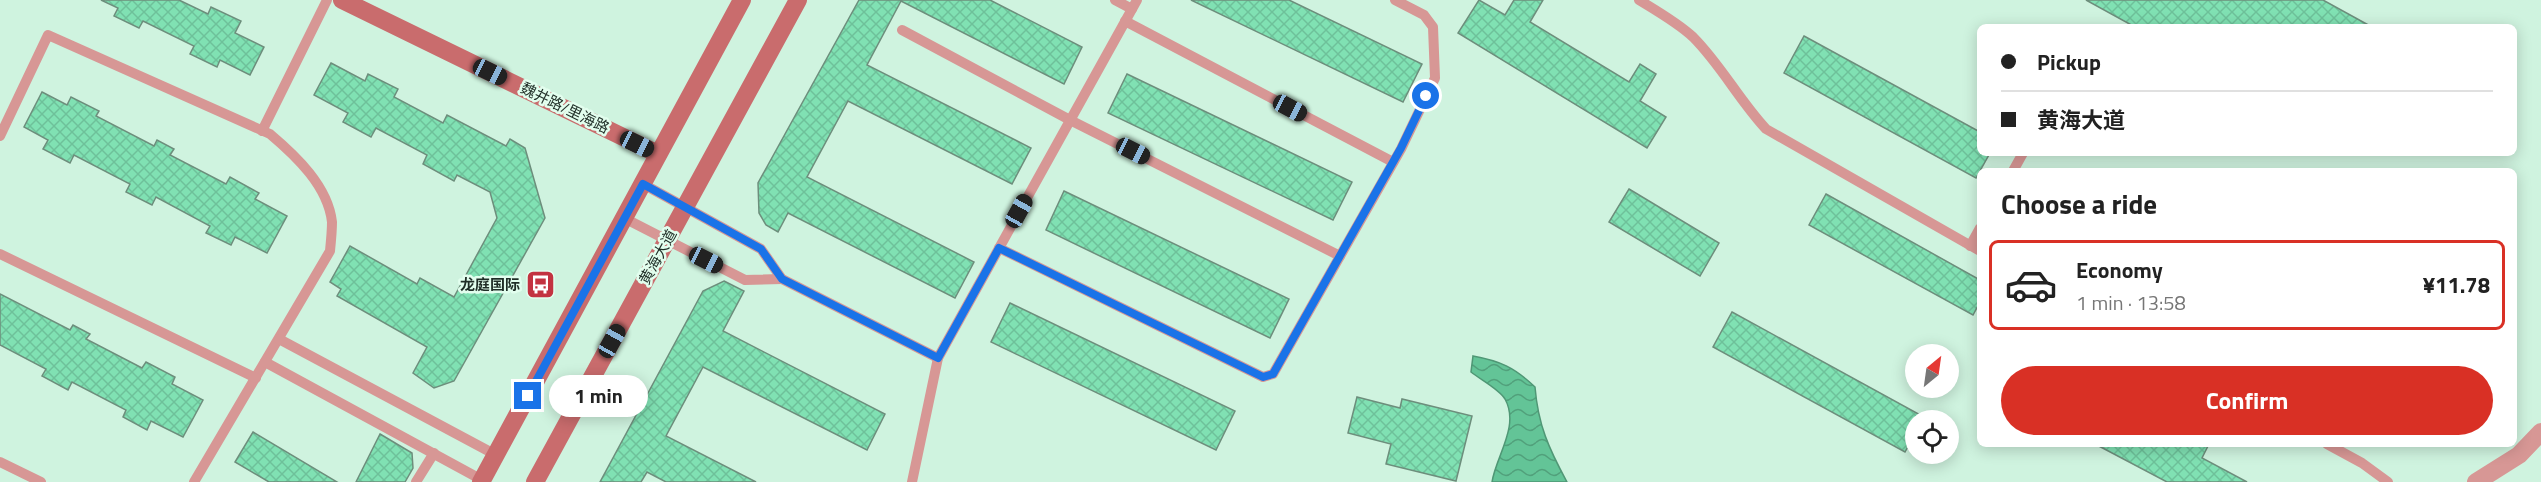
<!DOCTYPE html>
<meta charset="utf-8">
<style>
body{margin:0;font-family:"Titillium Web","Noto Sans SC",sans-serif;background:#f2f2f2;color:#222;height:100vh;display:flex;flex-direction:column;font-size:22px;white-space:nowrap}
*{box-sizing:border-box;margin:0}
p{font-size:20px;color:#767676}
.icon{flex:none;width:33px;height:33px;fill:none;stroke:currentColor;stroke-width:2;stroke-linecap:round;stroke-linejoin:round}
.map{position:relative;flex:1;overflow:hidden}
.details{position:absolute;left:1977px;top:168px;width:540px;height:279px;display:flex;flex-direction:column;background:#fff;border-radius:9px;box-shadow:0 3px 15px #0003}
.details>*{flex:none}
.banner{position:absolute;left:1977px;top:24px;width:540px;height:132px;border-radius:9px;box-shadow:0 3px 15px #0003;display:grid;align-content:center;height:132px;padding:0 24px;background:#fff}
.needle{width:39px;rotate:29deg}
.tools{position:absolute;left:1905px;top:344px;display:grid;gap:12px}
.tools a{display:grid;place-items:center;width:54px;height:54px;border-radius:50%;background:#fff;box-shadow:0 3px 15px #0003;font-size:30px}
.end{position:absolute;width:27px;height:27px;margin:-14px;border:8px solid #1a73e8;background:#fff;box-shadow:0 0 0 3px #fff}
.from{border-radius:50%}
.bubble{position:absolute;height:42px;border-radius:21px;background:#fff;box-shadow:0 3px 15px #0003;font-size:20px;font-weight:700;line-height:42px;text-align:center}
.car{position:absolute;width:18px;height:36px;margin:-18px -9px;border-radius:8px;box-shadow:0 0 4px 2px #0007;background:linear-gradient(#222 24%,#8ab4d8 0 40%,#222 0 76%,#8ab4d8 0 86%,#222 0)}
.banner b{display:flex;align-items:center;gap:21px;height:57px;font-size:22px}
.banner b+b{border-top:2px solid #e0e0e0}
.banner i{width:15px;height:15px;background:#222}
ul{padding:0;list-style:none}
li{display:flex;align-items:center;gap:18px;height:90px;margin:0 12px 9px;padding:0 12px;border:3px solid #e0e0e0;border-radius:9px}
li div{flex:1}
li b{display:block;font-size:22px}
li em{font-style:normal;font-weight:700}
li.current{border-color:#d93025}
li>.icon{width:54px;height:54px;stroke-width:1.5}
h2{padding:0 24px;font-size:27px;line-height:72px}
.primary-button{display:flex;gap:12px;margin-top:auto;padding:12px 24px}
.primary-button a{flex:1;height:69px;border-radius:36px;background:#d93025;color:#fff;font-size:24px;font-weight:700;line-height:69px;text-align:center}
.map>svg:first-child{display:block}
.water{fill:url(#water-waves);stroke:#4f9775;stroke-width:1.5}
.building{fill:url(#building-cross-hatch);stroke:#6d8e7c;stroke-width:1.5}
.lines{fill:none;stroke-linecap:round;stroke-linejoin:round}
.lane{stroke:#d79795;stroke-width:10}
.street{stroke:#d79795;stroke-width:18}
.secondary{stroke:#c96c6d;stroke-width:18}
.route{stroke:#1a73e8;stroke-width:8}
.labels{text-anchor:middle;stroke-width:5;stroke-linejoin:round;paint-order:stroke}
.street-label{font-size:15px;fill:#1f2d26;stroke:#e2feee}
.poi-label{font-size:15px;font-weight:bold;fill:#1f2d26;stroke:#e2feee;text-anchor:end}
</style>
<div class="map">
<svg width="2541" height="482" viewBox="0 0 2541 482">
<defs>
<pattern id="water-waves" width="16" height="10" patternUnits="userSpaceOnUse" patternTransform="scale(1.5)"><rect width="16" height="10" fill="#63c497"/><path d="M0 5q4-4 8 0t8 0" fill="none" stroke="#51a07b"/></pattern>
<pattern id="building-cross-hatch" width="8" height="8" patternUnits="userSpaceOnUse" patternTransform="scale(1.5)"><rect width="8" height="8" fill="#80e1b3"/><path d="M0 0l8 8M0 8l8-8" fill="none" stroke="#6ec19a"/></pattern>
</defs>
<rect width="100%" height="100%" fill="#cff3df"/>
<path class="water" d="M1473 356C1500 361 1514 367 1535 387 1538 425 1549 449 1567 482H1492C1496 456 1520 426 1505 399 1499 389 1481 380 1471 372Z"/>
<g class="building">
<path d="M101 0H179L208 14 211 7 241 21 235 33 264 47 250 75 220 60 217 67 190 54 194 46 143 21 139 28 114 16 118 8Z"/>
<path d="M859 0H990L1082 47 1064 84 901 1 867 65 1031 148 1012 184 848 101 807 177 974 262 955 298 788 213 778 232 766 225 759 213 758 183Z"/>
<path d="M1191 0H1289L1422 64 1403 102Z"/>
<path d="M1479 0 1505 15 1514 0H1543L1530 22 1629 82 1640 64 1656 74 1640 101 1666 117 1647 148 1458 33Z"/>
<path d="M2086 0H2323L2372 27H2135Z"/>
<path d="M1804 36 1980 132V153H1990L1976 178 1784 73Z"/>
<path d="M331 63 365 81 368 74 398 89 394 97 443 123 447 115 506 146 510 139 525 148 545 218 454 381 434 388 413 373 427 347 337 296 341 289 330 282 350 246 417 284 420 278 454 297 497 218 490 192 457 175 454 181 423 164 427 155 376 128 371 137 343 122 348 113 314 95Z"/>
<path d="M1127 74 1352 182 1333 220 1108 113Z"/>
<path d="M42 92 67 105 71 97 99 111 96 116 154 146 157 140 174 149 170 155 226 184 230 177 259 193 255 199 287 216 267 253 235 237 231 245 206 233 210 226 156 197 152 205 126 192 130 184 74 155 70 163 43 149 48 140 24 127Z"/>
<path d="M1629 189 1719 243 1700 276 1609 222Z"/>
<path d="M1064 191 1289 299 1270 338 1046 230Z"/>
<path d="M1826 194 1980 280V302L1973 315 1809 225Z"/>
<path d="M724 281 744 291 723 331 885 414 867 450 703 367 666 436 756 482H666L647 472 641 482H600L703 291Z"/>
<path d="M0 294 70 330 73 325 90 334 86 339 142 368 146 362 175 377 172 384 203 400 183 437 151 421 147 430 123 417 126 410 72 382 68 390 42 376 46 369 0 345Z"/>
<path d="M1010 303 1235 411 1216 450 991 342Z"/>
<path d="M1732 312 1924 417 1922 420H1916V432L1905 452 1713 347Z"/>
<path d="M1357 397 1400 408 1402 399 1472 416 1456 481 1386 464 1391 444 1348 433Z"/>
<path d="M253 432 337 482H269L235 462Z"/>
<path d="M380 434 412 453 413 468 405 482H356Z"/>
<path d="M2095 444H2209L2202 458 2247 482H2167Z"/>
</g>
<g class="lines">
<g class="lane">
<path d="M1115 0 1132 9"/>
<path d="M1639 0C1657 11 1678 23 1693 37 1721 65 1739 100 1766 129L1980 251"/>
<path d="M1125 21 1393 162"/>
<path d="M902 30 1070 120 1340 256"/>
<path d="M262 131 327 0"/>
<path d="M0 136 48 35 270 134C296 156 328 186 332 222 332 231 331 241 330 251L194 482"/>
<path d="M2013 171 2023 153"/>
<path d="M624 218 745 280 782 279 761 249 643 184"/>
<path d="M1970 246 1980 228"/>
<path d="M999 248 1263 377 1273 374 1401 149 1435 78 1433 27 1424 15 1395 0"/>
<path d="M0 254 256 378"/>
<path d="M782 279 938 358"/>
<path d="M279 339 496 455"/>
<path d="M265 362 482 480"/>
<path d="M2327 444 2362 463 2388 482"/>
<path d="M0 462 41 482"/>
<path d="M416 482 434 453"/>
<path d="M912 482 938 358 1137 0"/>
</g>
<path class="street" d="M2476 482 2519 455 2541 432"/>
<g class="secondary">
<path d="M342 0 658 154"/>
<path d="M481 482 742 0"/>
<path d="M535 482 798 0"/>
</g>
</g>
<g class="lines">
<path class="route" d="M528 396 643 184 761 249 782 279 938 358 999 248 1263 377 1273 374 1401 148 1426 96"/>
</g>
<defs>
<symbol id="bus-square" viewBox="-11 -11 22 22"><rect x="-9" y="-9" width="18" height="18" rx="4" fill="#c33341" stroke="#e2feee"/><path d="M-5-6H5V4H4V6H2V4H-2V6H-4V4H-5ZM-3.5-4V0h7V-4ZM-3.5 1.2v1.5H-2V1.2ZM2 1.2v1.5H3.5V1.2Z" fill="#fff"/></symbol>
</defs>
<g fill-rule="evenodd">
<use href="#bus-square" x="524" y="268" width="33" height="33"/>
</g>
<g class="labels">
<g class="street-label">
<text transform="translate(565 108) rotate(26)" y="5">魏井路/里海路</text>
<text transform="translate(658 257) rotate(-61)" y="5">黄海大道</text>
</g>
<g class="poi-label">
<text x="520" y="290">龙庭国际</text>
</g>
</g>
</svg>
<div class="tools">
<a><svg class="needle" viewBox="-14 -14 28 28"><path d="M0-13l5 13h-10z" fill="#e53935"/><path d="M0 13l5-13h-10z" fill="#767676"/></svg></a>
<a><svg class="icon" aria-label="locate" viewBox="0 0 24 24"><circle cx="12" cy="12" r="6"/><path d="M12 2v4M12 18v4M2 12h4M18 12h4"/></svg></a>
</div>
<i class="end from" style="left:1426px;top:96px"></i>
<i class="end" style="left:528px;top:396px"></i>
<div class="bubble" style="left:549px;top:375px;width:99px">1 min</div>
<i class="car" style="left:490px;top:72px;rotate:116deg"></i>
<i class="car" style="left:1290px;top:108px;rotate:118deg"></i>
<i class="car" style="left:637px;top:144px;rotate:116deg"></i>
<i class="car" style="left:1133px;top:151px;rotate:117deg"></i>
<i class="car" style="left:1019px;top:211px;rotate:29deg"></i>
<i class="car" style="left:706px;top:260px;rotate:117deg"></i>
<i class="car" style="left:612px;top:341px;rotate:29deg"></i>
<div class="banner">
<b><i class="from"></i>Pickup</b>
<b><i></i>黄海大道</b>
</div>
<section class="details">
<h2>Choose a ride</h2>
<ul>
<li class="current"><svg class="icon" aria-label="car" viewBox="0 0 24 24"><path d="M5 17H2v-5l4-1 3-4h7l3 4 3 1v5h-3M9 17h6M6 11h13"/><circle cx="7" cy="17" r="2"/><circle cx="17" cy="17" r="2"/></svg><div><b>Economy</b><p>1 min · 13:58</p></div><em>¥11.78</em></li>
</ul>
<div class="primary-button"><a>Confirm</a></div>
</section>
</div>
